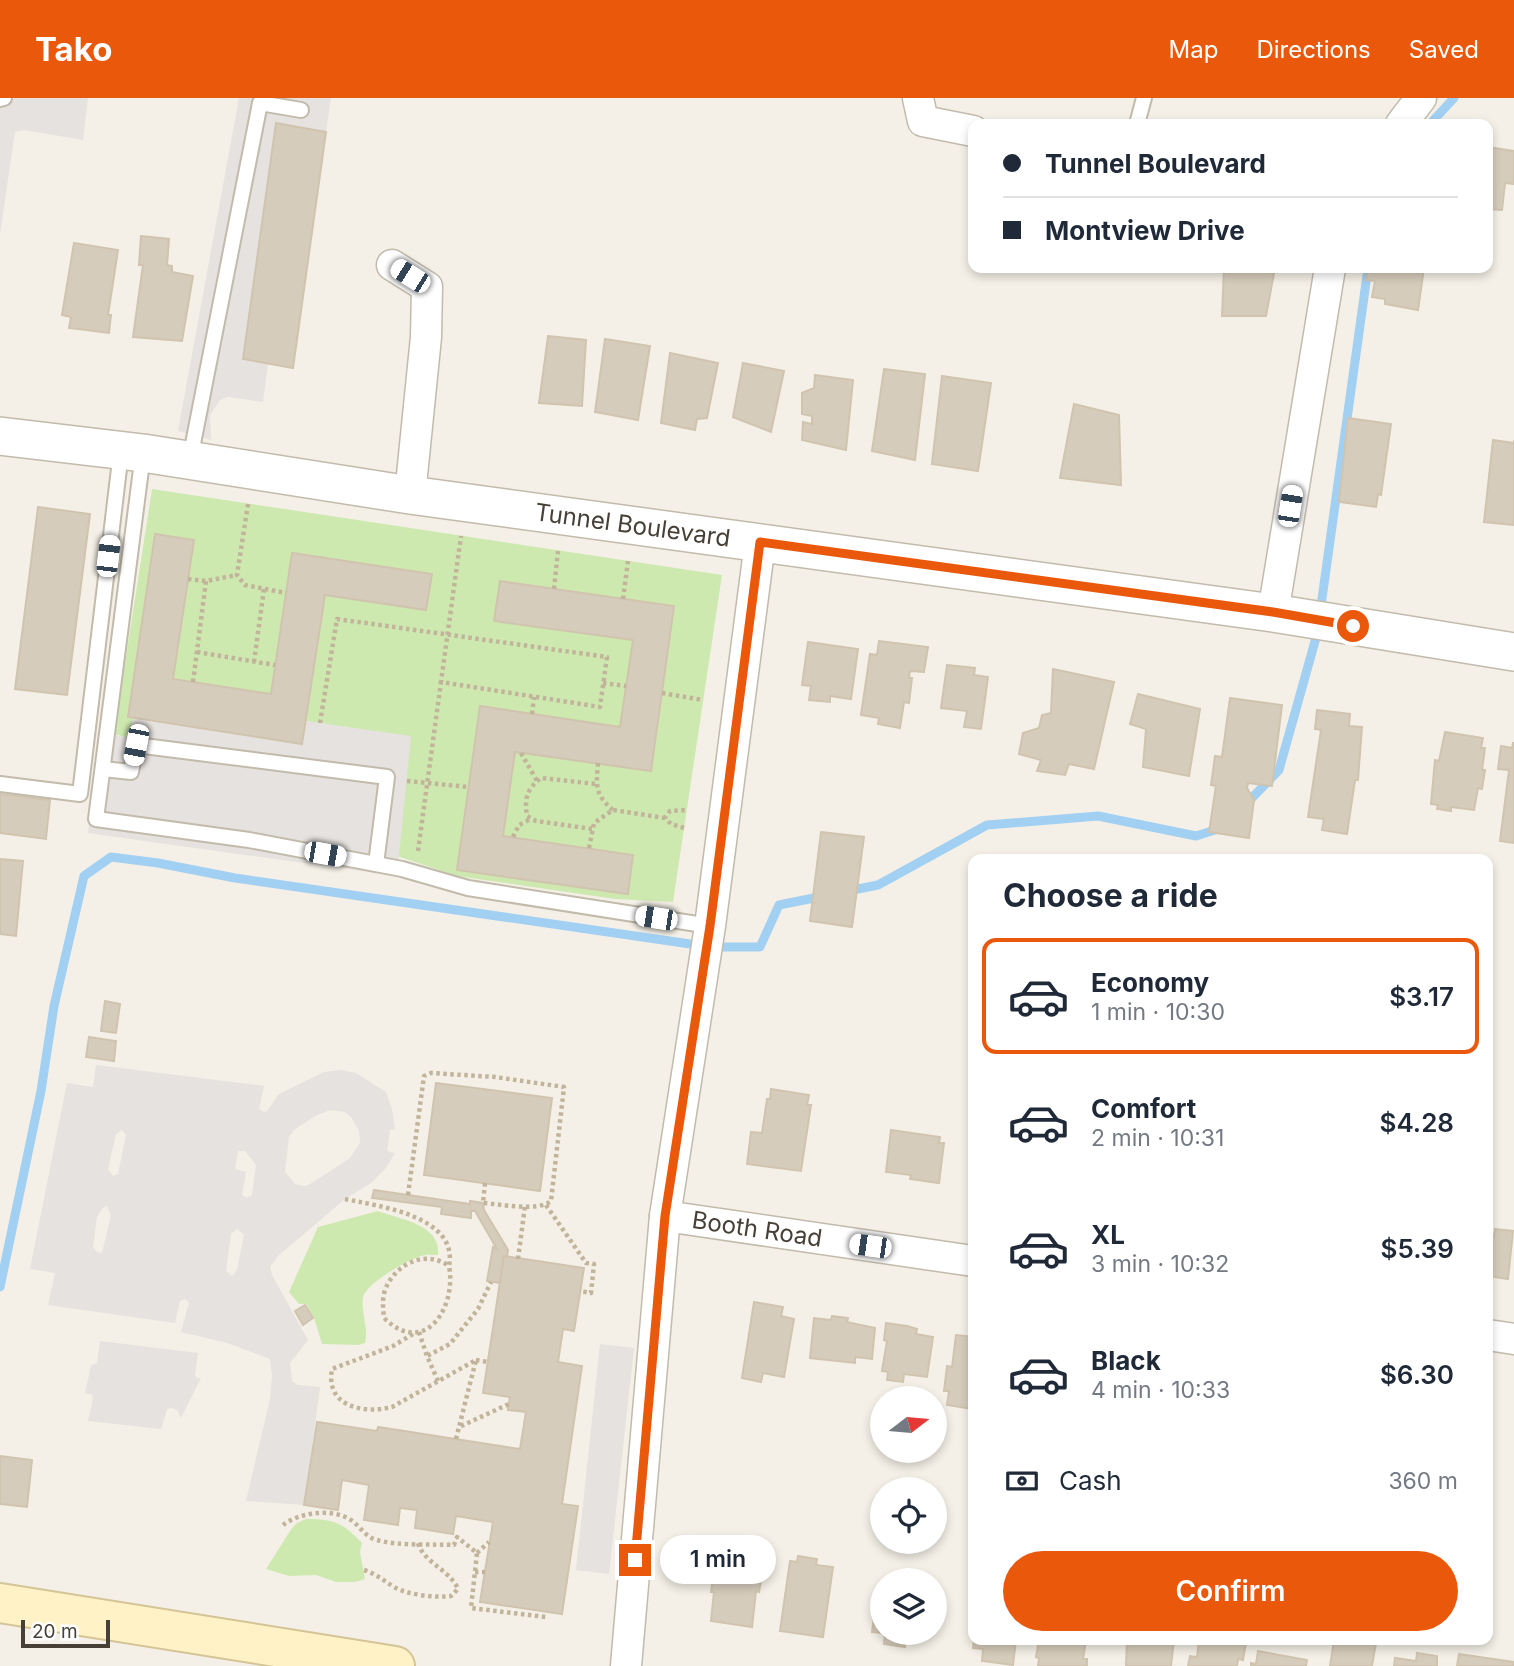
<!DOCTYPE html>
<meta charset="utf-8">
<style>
body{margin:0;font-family:Inter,sans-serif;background:#f2f2f3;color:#1f2937;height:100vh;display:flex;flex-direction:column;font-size:26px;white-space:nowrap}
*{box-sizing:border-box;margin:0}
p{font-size:23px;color:#747a83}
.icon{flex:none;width:38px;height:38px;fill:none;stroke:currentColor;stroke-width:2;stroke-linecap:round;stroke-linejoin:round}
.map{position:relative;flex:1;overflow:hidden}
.sheet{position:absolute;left:968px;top:756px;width:525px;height:791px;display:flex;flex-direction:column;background:#fff;border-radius:14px;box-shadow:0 4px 10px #0003}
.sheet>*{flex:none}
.banner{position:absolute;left:968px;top:21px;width:525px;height:154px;border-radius:14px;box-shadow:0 4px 10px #0003;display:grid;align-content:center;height:154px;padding:0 35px;background:#fff}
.needle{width:46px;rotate:74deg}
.tools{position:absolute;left:870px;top:1288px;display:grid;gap:14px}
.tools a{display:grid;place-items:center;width:77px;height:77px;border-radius:50%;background:#fff;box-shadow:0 4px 10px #0003;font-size:35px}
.scale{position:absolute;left:21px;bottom:18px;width:89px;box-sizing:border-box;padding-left:7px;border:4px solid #474036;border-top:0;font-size:19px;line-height:24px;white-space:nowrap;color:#474036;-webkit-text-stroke:5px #fff;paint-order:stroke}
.end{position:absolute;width:32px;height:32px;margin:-16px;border:9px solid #ea580c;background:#fff;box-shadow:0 0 0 4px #fff}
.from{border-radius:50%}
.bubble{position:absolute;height:49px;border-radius:24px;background:#fff;box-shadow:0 4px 10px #0003;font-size:23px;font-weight:600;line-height:49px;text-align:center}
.car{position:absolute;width:21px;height:42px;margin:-21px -10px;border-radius:9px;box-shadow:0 0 5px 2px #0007;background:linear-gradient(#fff 24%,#345 0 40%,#fff 0 76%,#345 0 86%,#fff 0)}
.banner b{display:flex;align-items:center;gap:24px;height:66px;font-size:26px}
.banner b+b{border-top:2px solid #e0e1e3}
.banner i{width:18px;height:18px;background:#1f2937}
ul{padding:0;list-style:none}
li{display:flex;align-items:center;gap:21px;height:116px;margin:0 14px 10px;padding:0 21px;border:4px solid transparent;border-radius:14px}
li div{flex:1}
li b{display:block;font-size:26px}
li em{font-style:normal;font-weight:600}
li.on{border-color:#ea580c}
li>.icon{width:63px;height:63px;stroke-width:1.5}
h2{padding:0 35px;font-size:32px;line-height:84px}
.pay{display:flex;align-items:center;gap:18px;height:77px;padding:0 35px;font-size:26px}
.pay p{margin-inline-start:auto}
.primary-button{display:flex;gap:14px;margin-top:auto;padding:14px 35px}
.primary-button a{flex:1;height:80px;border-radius:42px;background:#ea580c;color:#fff;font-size:28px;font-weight:600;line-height:80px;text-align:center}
header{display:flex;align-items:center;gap:42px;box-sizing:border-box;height:98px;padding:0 35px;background:#ea580c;color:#fff}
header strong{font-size:33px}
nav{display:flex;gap:38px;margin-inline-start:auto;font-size:24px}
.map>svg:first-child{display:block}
.green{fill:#cee9af;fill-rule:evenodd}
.parking{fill:#e5e2df;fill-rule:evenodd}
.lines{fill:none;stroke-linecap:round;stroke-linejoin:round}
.stream{stroke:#a2d0f2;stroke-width:9}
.building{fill:#d6ccbc;stroke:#d1c4af;stroke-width:2}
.service-casing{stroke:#c2bbac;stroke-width:18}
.minor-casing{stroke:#c2bbac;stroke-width:33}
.tertiary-casing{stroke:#c2bbac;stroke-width:40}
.secondary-casing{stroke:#d5c496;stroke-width:42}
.path{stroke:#c2b49a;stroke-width:4.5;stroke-dasharray:3.5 3.5;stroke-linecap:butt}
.service{stroke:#fff;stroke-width:14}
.minor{stroke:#fff;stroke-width:30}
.tertiary{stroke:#fff;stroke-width:37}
.secondary{stroke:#fff2c6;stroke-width:38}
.route{stroke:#ea580c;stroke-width:9}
.labels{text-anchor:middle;stroke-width:5;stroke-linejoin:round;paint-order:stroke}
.street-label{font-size:24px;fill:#474036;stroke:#fff}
</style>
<header>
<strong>Tako</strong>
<nav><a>Map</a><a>Directions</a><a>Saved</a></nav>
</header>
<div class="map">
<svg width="1514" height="1568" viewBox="0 0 1514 1568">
<rect width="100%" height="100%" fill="#f4f0e7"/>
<g class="green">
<path d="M152 391 722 477 673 804 615 801 457 778 397 758 410 639 306 623 325 497 426 512 431 476 292 455 271 596 173 581 194 443 155 437 128 619 133 621 129 640 114 636ZM501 483 674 508 651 673 515 654 503 738 633 757 628 796 458 771 481 608 620 629 633 542 495 523Z"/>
<path d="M378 1113C401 1122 441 1126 438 1157 432 1157 427 1156 421 1158 407 1162 365 1186 363 1200 361 1216 369 1230 365 1245L359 1247 322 1246 314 1220 306 1206H299L289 1194 318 1129Z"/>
<path d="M306 1421C334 1421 343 1425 362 1445L360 1454 365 1481 355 1484H336L316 1477 289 1478 266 1471 292 1430 297 1425Z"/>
</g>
<g class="parking">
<path d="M0 0H88L83 42 24 32 15 34 0 136Z"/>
<path d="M239 0H331L326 34 276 26 243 261 268 266 263 304 228 299 220 302 210 317 211 342 178 333Z"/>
<path d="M133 621 302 646 306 623 411 638 397 778 88 735 98 633 129 640Z"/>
<path d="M96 967 264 988 259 1011 264 1014 267 1013 279 996 324 974 341 972 356 975 386 994 392 1011 395 1031 390 1032 387 1053 395 1055 386 1070 371 1085 345 1101 278 1158 270 1169 272 1177 308 1242 290 1265 292 1283 298 1287 320 1289 304 1407 246 1403 270 1301 272 1278 270 1261 227 1245 181 1234 189 1205 185 1201 180 1203 175 1225 48 1207 55 1175 30 1171 67 985 93 989ZM330 1012 345 1014 351 1019 359 1033 360 1045 350 1060 312 1085 305 1088 295 1086 285 1074 289 1039 294 1032 315 1018ZM122 1032 126 1037 118 1076 113 1078 108 1071 116 1036ZM238 1053H245L256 1067 252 1097 247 1100 242 1097 246 1074 235 1071ZM107 1108 111 1117 103 1151 101 1155 97 1154 93 1149 97 1119 102 1111ZM237 1131 244 1137 237 1172 232 1178 226 1173 231 1136Z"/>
<path d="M100 1243 198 1255 195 1277 197 1280H201L181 1320 177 1312 172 1310 167 1311 161 1331 88 1323 93 1300 91 1296 85 1295 91 1268 97 1265Z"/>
<path d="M600 1246 634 1250 609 1476 576 1472Z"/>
</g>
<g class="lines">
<g class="stream">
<path d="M1430 26 1454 0"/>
<path d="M1320 515 1368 170"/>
<path d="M1246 706 1279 672 1319 529"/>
<path d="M848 793 878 787 987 727 1098 718 1196 738 1218 731"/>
<path d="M0 1189 41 993 54 908 84 778 111 759 158 765 235 780 711 849H760L779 807 824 798"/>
</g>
</g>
<g class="building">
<path d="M276 25 326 34 293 270 243 261Z"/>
<path d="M1488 49 1514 53V86L1505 85 1502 112 1488 111Z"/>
<path d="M141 138 169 141 167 167 172 168V174L193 178 182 243 133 239 143 167H139Z"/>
<path d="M74 145 118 152 108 217H111L109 235 69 230 71 219 62 217Z"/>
<path d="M1224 170H1275L1266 218H1222Z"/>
<path d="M1368 170H1424L1418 212 1385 206V201L1372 199 1375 183 1366 182Z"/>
<path d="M548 238 586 242 582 308 539 305Z"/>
<path d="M605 241 650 248 638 322 595 314Z"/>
<path d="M670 255 718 265 707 320 697 321 695 332 661 325Z"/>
<path d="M743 265 784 273 771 334 733 319Z"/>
<path d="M884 271 925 276 915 362 872 353Z"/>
<path d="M815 277 853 282 846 352 802 342 803 324 812 326V318L802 316V295L814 290Z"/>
<path d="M942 278 991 285 978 373 932 366Z"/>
<path d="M1074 306 1119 317 1121 387 1060 380Z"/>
<path d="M1348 320 1391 326 1381 397 1378 396 1376 409 1339 404Z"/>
<path d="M1493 342 1514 345V342V427L1484 424Z"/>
<path d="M38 409 90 416 67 597 15 591Z"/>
<path d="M155 436 194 442 173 581 271 596 292 455 432 476 426 512 325 497 302 646 128 619Z"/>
<path d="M500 483 674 508 651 673 515 654 503 738 633 757 628 796 457 772 480 608 620 629 633 542 494 523Z"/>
<path d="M879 543 928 549 924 574 910 573 909 580H912L909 605 904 604 900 630 878 626 879 620 861 617 870 556 877 557Z"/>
<path d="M808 544 858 551 851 601 830 598V604L809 602 811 588 802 587Z"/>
<path d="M947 567 975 570 974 577 988 579 981 631 964 629 967 613 941 610Z"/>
<path d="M1053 571 1114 584 1094 671 1069 666 1065 677 1037 673 1041 662 1019 656 1023 635 1039 630 1042 617 1051 615Z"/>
<path d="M1138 596 1200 611 1189 678 1143 669 1146 631 1130 626Z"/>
<path d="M1230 600 1282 607 1272 688 1248 685 1247 690 1254 702 1249 740 1209 734 1216 688 1211 687 1215 658 1222 659Z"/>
<path d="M1317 612 1350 616 1349 628 1362 629 1358 682H1355L1347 736 1322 732 1324 721 1308 719 1321 632 1315 631Z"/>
<path d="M1445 634 1483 640 1481 650H1485L1482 672H1485L1482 691 1478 690 1474 712 1451 709V713L1437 711 1438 707 1431 706 1435 662 1439 663Z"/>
<path d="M1513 645H1514V745L1500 743 1509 672 1498 671 1501 648 1512 650Z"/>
<path d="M0 696 50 702 46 741 0 735Z"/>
<path d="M821 734 864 739 852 829 810 823Z"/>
<path d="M0 761 23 763 16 838 0 836Z"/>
<path d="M105 903 120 906 116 935 101 933Z"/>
<path d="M89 939 116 943 114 963 86 959Z"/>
<path d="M436 985 552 1000 540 1093 424 1077Z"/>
<path d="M771 991 809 997 807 1007H811L801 1073 747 1066 751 1034 762 1035 767 1001H770Z"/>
<path d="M891 1032 940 1039 939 1045H944L939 1085 910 1081 911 1077 886 1074Z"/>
<path d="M374 1092 470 1106V1103L483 1105 484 1112 508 1152 507 1159 504 1158 500 1185 487 1183 493 1149 497 1151 475 1113H471V1120L441 1116 442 1109 372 1100Z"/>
<path d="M1495 1131 1513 1133 1508 1181 1488 1178V1138L1494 1139Z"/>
<path d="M504 1158 584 1170 574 1233 563 1231 558 1264 582 1268 562 1406 578 1408 562 1516 480 1504 493 1424 456 1418 453 1436 415 1430 417 1412 400 1410 398 1427 364 1422 369 1387 342 1382 338 1412 304 1407 317 1324 377 1333 378 1329 520 1351 526 1314 508 1312 510 1299 483 1295Z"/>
<path d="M754 1204 783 1209 781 1218 794 1221 784 1279 763 1275 761 1284 742 1280Z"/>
<path d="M305 1207 313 1220 303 1227 295 1213Z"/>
<path d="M832 1218 848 1220 847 1224 875 1230 872 1261 855 1259V1265L810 1260 814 1220 831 1222Z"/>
<path d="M886 1225 907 1228 917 1231 916 1236 933 1239 927 1279 904 1276 903 1284 887 1282 888 1274 882 1273 887 1243 884 1242Z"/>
<path d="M956 1237 973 1239V1311L947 1307 949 1293H944L947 1268 952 1269Z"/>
<path d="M0 1358 32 1362 27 1409 0 1406Z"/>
<path d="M724 1441 760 1446 758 1465H761V1483L759 1494 756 1493 752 1529 711 1523 714 1494H711L714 1473H717L720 1453H723Z"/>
<path d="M798 1458 817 1461 816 1467 833 1469 823 1539 780 1533 790 1463 797 1464Z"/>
<path d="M877 1494H882V1535H921V1540L906 1538 905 1549 884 1546 885 1535 872 1534Z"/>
<path d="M974 1542H1016L1013 1567 982 1563 983 1551 973 1550Z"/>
<path d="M1039 1542H1086L1083 1561H1087V1568H1038L1039 1560 1036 1559Z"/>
<path d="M1127 1542H1174L1171 1568H1126Z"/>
<path d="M1199 1542H1240V1544L1246 1545 1243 1562 1238 1561 1237 1568H1188L1190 1558 1197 1559Z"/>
<path d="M1334 1542H1371L1370 1545H1376L1372 1568H1330Z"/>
<path d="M1258 1553 1307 1562 1306 1568H1251V1565L1256 1566Z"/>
<path d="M1417 1555 1437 1558V1568H1394L1395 1560 1416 1563Z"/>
<path d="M1459 1556 1514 1564V1568H1457Z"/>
</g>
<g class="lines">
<defs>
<g id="service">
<path d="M0 1 4 0"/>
<path d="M1137 26 1144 0"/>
<path d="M143 356 96 721 249 742 402 771 468 790 710 828"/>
<path d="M190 361 260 5 301 12"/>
<path d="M103 671 131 674 136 647 387 679 376 766"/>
<path d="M0 686 80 696 121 354"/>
</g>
<g id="minor">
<path d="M918 0 923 23 973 33"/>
<path d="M1401 26 1421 0"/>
<path d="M392 167 427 189 426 239 410 397"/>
<path d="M1273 515 1330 170"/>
<path id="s1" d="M665 1118 973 1163"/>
<path d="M1488 1237 1514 1241"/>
<path d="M626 1568 665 1118 710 828 760 445"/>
</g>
<g id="tertiary">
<path id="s2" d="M0 338 143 355 410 397 1273 515 1514 554"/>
</g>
<path id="secondary" d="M0 1505 395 1568"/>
</defs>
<use href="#service" class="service-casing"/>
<use href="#minor" class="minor-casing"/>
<use href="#tertiary" class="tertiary-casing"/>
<use href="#secondary" class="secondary-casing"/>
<g class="path">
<path d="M248 406 237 477 245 487 286 495"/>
<path d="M188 481 206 483 237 477"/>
<path d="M554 491 558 453"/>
<path d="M623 501 628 463"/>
<path d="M197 554 275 567"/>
<path d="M254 564 264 491"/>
<path d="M193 584 206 483"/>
<path d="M603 585 626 588"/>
<path d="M662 595 703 602"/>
<path d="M532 616 534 599"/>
<path d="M320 625 337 521 607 559 600 609 441 584 461 438"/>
<path d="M521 655 537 683"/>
<path d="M598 665C596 688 595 697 613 712"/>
<path d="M407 683 469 689"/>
<path d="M684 730 671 726 665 720 670 713 687 712"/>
<path d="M592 731 536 723 527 718C524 700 527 691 541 680L596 686"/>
<path d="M513 739 519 727 531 721"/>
<path d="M589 750 594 725 613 712 665 720"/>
<path d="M418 753 441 584"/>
<path d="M408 1097 424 978 431 975 495 979 564 989 551 1103C538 1114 500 1106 483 1105L485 1085"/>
<path d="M345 1101C378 1108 459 1118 449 1168 425 1151 395 1166 385 1192 382 1201 383 1210 384 1220 425 1260 457 1209 449 1168"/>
<path d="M546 1107 586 1165 594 1166 591 1195 580 1193"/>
<path d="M518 1161 525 1108"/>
<path d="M419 1234 427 1258"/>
<path d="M413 1236 393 1248 332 1271C325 1309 364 1316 392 1309L476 1262 459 1329 509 1306"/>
<path d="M476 1262 488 1264"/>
<path d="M438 1283 427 1258 450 1246 478 1211 491 1184"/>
<path d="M456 1341 459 1329"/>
<path d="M283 1427C300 1414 333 1410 351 1422 361 1429 365 1439 377 1442 397 1448 433 1446 454 1447L457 1439 477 1455 471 1510 546 1519"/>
<path d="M477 1455 489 1444"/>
<path d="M364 1472C376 1476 383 1482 394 1489 408 1497 435 1500 451 1498L458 1491C450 1472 423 1464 418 1445"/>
<path d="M475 1474H485"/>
</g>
<use href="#service" class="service"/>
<use href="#minor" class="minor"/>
<use href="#tertiary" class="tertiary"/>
<use href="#secondary" class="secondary"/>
</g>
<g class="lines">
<path class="route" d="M635 1462 665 1118 710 828 760 444 1273 514 1353 528"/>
</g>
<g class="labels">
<g class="street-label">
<text dy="8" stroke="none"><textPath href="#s2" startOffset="639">Tunnel Boulevard</textPath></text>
<text dy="8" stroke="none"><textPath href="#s1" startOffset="93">Booth Road</textPath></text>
</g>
</g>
</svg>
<div class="tools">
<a><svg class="needle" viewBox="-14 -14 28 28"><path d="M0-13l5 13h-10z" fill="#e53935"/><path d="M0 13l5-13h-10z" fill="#747a83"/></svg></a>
<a><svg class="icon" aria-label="locate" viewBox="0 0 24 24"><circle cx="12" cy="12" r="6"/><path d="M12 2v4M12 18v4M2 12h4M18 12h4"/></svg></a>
<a><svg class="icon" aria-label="layers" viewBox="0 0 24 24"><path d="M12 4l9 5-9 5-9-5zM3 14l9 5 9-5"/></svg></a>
</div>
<div class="scale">20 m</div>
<i class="end from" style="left:1353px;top:528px"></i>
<i class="end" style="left:635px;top:1462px"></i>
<div class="bubble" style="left:660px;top:1437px;width:116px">1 min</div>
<i class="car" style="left:410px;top:178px;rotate:302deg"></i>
<i class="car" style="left:1290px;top:408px;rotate:9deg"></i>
<i class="car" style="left:108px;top:458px;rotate:7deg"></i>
<i class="car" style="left:136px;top:647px;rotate:191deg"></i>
<i class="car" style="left:325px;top:756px;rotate:100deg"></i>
<i class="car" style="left:656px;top:820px;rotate:279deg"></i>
<i class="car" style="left:870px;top:1148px;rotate:278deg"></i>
<div class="banner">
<b><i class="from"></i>Tunnel Boulevard</b>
<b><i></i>Montview Drive</b>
</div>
<section class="sheet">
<h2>Choose a ride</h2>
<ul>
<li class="on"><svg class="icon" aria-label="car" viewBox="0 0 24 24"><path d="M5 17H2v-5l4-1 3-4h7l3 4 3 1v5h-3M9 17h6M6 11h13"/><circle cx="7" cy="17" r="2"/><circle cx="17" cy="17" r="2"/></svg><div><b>Economy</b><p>1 min · 10:30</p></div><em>$3.17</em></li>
<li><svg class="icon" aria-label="car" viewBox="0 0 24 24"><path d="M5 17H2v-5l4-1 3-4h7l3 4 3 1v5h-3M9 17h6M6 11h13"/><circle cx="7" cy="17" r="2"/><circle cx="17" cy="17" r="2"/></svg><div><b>Comfort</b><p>2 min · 10:31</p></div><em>$4.28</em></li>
<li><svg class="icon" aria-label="car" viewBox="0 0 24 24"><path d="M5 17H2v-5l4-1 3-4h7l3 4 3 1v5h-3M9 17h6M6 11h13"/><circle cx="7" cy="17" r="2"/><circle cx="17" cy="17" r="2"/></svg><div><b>XL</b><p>3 min · 10:32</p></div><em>$5.39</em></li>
<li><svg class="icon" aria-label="car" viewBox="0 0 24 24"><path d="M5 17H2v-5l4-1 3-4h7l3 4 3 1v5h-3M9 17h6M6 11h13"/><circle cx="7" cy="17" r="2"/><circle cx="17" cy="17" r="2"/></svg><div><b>Black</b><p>4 min · 10:33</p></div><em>$6.30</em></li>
</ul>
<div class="pay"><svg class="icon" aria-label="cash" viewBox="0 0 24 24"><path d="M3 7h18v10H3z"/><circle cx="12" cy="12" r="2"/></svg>Cash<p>360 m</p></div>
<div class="primary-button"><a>Confirm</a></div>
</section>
</div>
